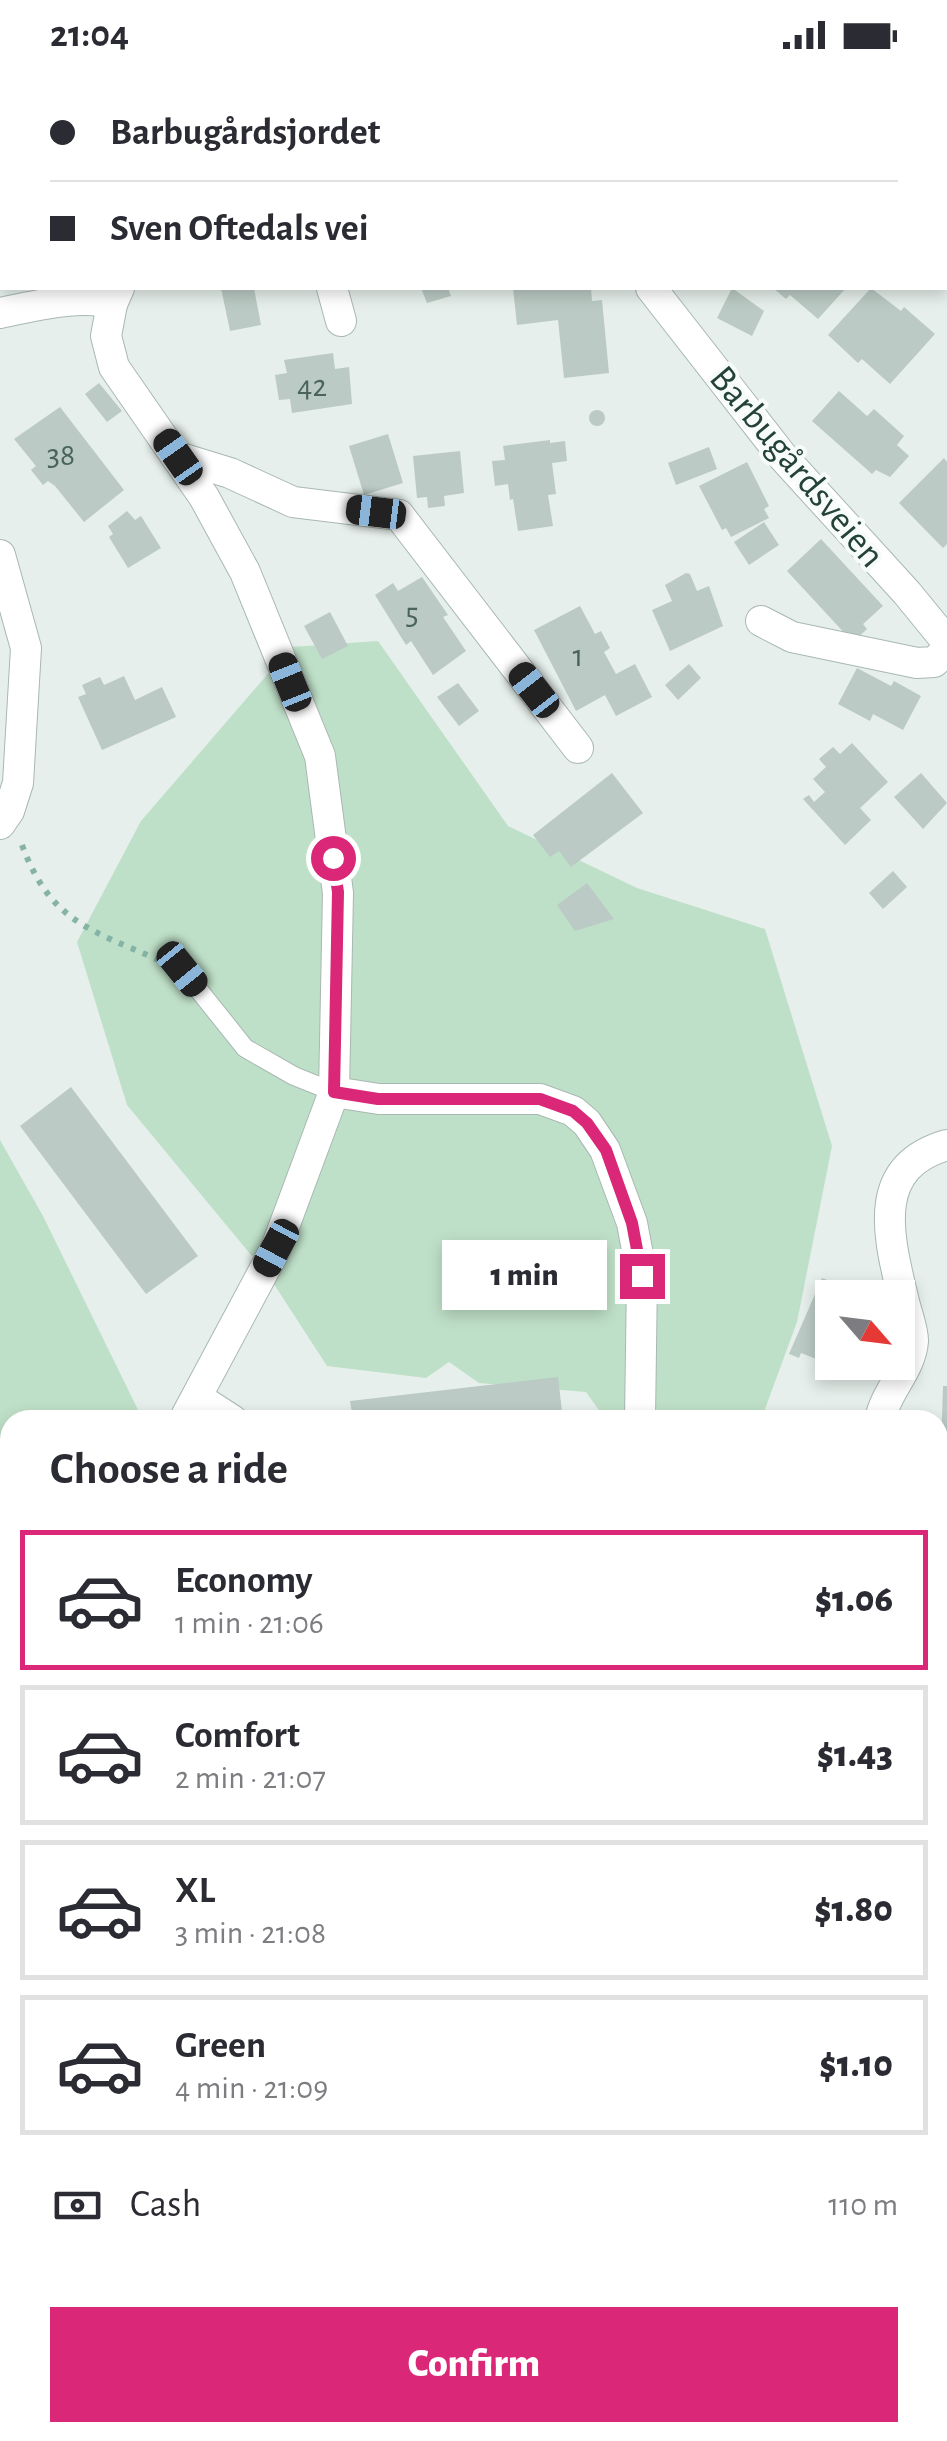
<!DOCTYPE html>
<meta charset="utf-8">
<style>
body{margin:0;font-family:"Alegreya Sans",sans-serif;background:#f2f2f3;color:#2b2b33;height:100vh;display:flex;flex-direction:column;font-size:38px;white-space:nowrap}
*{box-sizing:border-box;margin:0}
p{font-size:32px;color:#7c7c81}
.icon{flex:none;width:55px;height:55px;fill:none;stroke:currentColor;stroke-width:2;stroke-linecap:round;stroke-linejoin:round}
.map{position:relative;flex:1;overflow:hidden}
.sheet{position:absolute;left:0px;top:1340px;width:948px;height:1032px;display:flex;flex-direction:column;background:#fff;border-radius:30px 30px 0 0;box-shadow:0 5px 15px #0003}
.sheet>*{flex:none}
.banner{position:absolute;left:0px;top:0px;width:948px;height:220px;box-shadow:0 5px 15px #0003;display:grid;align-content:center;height:220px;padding:0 50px;background:#fff}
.needle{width:65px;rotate:118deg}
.fabs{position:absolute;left:815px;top:1210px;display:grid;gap:20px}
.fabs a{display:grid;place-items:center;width:100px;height:100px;border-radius:0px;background:#fff;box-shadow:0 5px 15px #0003;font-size:50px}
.end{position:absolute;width:45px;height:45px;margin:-22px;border:12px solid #db2777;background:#fff;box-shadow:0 0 0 5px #fff}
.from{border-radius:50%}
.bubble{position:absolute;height:70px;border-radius:0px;background:#fff;box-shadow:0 5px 15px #0003;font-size:32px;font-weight:800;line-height:70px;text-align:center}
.car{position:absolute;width:30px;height:60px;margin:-30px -15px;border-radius:12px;box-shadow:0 0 8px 2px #0007;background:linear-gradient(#222 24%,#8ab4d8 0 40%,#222 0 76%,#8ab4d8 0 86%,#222 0)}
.banner b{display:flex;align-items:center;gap:35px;height:95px;font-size:38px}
.banner b+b{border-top:2px solid #e1e1e2}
.banner i{width:25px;height:25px;background:#2b2b33}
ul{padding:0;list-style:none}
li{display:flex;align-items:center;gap:30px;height:140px;margin:0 20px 15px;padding:0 30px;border:5px solid #e1e1e2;border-radius:0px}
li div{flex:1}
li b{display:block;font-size:38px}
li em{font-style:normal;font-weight:800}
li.current{border-color:#db2777}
li>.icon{width:90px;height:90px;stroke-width:1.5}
h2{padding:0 50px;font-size:45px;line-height:120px}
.pay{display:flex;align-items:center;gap:25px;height:110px;padding:0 50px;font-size:38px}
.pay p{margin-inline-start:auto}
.button{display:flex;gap:20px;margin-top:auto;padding:20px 50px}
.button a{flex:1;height:115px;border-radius:0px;background:#db2777;color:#fff;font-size:40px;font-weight:800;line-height:115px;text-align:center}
.status{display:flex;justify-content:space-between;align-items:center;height:70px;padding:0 50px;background:#fff;direction:ltr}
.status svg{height:28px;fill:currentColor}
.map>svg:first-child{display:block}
.green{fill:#bfe0c8}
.building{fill:#bbcac4}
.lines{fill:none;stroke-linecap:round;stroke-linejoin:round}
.lane-casing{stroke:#a8b8b2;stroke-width:20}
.street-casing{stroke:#a8b8b2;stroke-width:32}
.path{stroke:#86b3a5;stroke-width:6;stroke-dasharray:5 8;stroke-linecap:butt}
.lane{stroke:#fff;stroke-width:18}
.street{stroke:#fff;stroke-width:30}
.route{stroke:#db2777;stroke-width:12}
.labels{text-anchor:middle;stroke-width:8;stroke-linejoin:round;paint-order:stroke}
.number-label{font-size:32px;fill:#4a645c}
.street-label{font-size:38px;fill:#24423a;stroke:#f7fbf9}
</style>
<div class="status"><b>21:04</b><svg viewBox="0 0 49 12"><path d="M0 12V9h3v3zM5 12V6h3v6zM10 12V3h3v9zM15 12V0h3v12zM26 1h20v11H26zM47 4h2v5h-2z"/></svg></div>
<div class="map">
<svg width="947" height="2371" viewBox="0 0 947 2371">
<rect width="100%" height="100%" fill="#e6efeb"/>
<g class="green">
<path d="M378 571 508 756 637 818 765 859 832 1076 797 1252 761 1350H606L586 1322 479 1313 449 1292 426 1308 327 1296 270 1208 127 1035 77 872 141 751 291 577Z"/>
<path d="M0 1070 43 1146 143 1350H10V1636L0 1652Z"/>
<path d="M947 1998V2161L938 2145V2000Z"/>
</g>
<g class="building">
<path d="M221 218H254L261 255 230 261Z"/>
<path d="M421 218H448L451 226 427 233Z"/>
<path d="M513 218H591L592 231 602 230 609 303 564 308 558 250 517 255Z"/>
<path d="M732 218 764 241 752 266 717 248Z"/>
<path d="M773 218H846L818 249 790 225 786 229Z"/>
<path d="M871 218 901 241 904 237 935 264 890 314 862 289 858 293 828 265Z"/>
<path d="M333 283 335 299 349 297 352 334 292 343 290 329 279 330 275 305 287 303 284 290Z"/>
<path d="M99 313 122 341 107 352 85 324Z"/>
<path d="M839 321 867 346 874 339 904 366 897 375 909 386 890 407 876 400 872 404 812 351Z"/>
<path d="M60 337 124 420 84 452 55 416 48 411 43 415 31 400 36 396 14 369Z"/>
<circle cx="597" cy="348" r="8"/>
<path d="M388 364 403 413 364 425 349 376Z"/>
<path d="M550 370V373L565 371 567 391 552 393 556 424 548 425 553 456 518 461 513 429 510 430 508 414 495 416 492 391 505 390 503 376Z"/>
<path d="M709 377 717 399 676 415 668 393Z"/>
<path d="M460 381 464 423 444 426 445 436 428 438 427 427 417 428 413 386Z"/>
<path d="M944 388 947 392V474L943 478 899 433Z"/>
<path d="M747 392 769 436 764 439 769 448 731 467 726 458 722 460 699 416Z"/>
<path d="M127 441 135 450 141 446 161 478 128 498 109 467 113 464 108 456Z"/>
<path d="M764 452 779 475 749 495 734 472Z"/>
<path d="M821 469 883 536 863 554 867 559 855 570 849 568 787 501Z"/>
<path d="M686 503 690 504 697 521 709 516 723 556 670 581 652 540 672 531 665 515Z"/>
<path d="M422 507 448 545 443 547 466 581 433 605 411 571 406 575 375 525 393 513 398 521Z"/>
<path d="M580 536 595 564 601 561 610 578 604 582 616 604 635 594 652 627 616 646 605 625 576 641 534 560Z"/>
<path d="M330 542 348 576 322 589 304 556Z"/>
<path d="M689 594 701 608 678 630 665 615Z"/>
<path d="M857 598 891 616 894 611 921 626 903 660 873 644 870 651 838 634Z"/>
<path d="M124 606 135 630 162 617 176 647 102 680 78 627 86 624 82 615 100 607 104 615Z"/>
<path d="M458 613 479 641 459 656 437 627Z"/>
<path d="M852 673 888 712 860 738 871 750 845 775 803 729 809 725 814 732 825 722 813 709 826 697 819 689 833 677 840 684Z"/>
<path d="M612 703 643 743 571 797 559 781 550 787 533 765Z"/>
<path d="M921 703 947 733 923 759 894 727Z"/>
<path d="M893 801 907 817 883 839 869 823Z"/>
<path d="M587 813 614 849 575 861 557 835Z"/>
<path d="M71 1017 198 1186 146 1224 20 1056Z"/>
<path d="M822 1208 873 1227 832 1228V1292H861L856 1305 801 1283 799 1288 789 1284Z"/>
<path d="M558 1307 563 1350H353L350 1331Z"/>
<path d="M943 1316H947V1407H940Z"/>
<path d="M938 1583 947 1584V1626L938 1629Z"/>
<path d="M947 1700V1734L938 1721V1710Z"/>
<path d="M947 1858V1933L938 1934V1859Z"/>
<path d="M7 2120 10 2122V2182L0 2177V2133Z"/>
<path d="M947 2235V2319L938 2333V2248Z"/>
<path d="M10 2249V2299L0 2294V2270Z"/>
<path d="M8 2326 10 2362H30L22 2371H0V2336Z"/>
<path d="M476 2362H548L543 2371H491Z"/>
<path d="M662 2362H722L716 2371H656Z"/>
<path d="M792 2362H854L866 2371H786Z"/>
</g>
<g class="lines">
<defs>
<path id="lane" d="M182 899 245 978 294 1006 334 1022"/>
<g id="street">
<path d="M316 0 317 2"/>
<path d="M332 218 341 251"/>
<path d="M651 218 783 387 907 523 947 572"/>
<path d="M112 234 106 266 114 297 204 427 245 502 320 686 338 823 334 1022 276 1178 184 1350"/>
<path d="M0 243C29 237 85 223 112 234L119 218"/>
<path d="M178 387 230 403 293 432 399 445 578 678"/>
<path d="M0 485 26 578 18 713 9 741 0 754"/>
<path d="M761 551 792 567 917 593 934 592 947 580"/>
<path d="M334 1022 379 1029H540L573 1041 587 1053 605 1080 632 1153 642 1206 640 1350"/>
<path d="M198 1328 232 1350"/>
<path d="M880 1350C885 1322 911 1300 913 1271 913 1259 907 1244 904 1232 890 1171 867 1098 947 1075"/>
<path d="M938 1535 947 1557"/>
<path d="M0 1679 10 1658"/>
<path d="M0 2234 10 2239"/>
<path d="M329 2362 336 2371"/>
</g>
</defs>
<use href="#lane" class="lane-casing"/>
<use href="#street" class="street-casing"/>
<path class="path" d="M22 775C50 851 90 860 159 890"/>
<use href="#lane" class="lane"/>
<use href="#street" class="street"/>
</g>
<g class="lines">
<path class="route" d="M333 788 338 822 334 1022 378 1029H540L573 1041 587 1053 606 1080 632 1153 642 1206"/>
</g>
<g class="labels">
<g class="number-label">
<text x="312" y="326">42</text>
<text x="61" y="395">38</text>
<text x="412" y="554">5</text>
<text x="578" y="596">1</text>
</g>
<g class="street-label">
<text transform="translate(798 396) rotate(50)" y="13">Barbugårdsveien</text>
</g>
</g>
</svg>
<div class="fabs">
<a><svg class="needle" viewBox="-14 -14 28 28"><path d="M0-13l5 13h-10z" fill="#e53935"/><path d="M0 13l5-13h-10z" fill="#7c7c81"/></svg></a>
</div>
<i class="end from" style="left:333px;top:788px"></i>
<i class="end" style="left:642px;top:1206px"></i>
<div class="bubble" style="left:442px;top:1170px;width:165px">1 min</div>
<i class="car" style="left:178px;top:387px;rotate:325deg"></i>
<i class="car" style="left:376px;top:442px;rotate:277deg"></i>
<i class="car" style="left:290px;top:612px;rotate:338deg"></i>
<i class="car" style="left:534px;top:620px;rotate:322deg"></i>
<i class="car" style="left:182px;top:899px;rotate:141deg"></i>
<i class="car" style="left:276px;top:1178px;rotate:208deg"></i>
<div class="banner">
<b><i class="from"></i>Barbugårdsjordet</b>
<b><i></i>Sven Oftedals vei</b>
</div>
<section class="sheet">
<h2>Choose a ride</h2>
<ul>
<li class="current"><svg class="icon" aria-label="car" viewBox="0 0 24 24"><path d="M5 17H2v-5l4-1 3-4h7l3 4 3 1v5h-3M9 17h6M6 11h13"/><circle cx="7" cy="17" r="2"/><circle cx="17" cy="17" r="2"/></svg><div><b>Economy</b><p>1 min · 21:06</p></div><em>$1.06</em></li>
<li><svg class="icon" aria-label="car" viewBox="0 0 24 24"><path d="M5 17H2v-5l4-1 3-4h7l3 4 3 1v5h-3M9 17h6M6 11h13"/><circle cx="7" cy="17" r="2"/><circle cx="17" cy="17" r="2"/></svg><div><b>Comfort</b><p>2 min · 21:07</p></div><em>$1.43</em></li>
<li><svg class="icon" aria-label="car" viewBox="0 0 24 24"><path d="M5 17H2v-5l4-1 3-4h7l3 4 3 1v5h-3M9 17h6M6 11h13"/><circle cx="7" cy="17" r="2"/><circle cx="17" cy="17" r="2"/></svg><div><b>XL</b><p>3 min · 21:08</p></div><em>$1.80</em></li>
<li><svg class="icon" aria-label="car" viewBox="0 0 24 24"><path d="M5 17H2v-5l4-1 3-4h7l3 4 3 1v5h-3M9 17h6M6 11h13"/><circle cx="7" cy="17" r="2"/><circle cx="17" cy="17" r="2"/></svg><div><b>Green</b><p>4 min · 21:09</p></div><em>$1.10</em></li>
</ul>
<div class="pay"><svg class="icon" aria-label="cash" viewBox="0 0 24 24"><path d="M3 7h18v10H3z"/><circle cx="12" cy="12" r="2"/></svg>Cash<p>110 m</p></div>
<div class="button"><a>Confirm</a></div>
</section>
</div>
